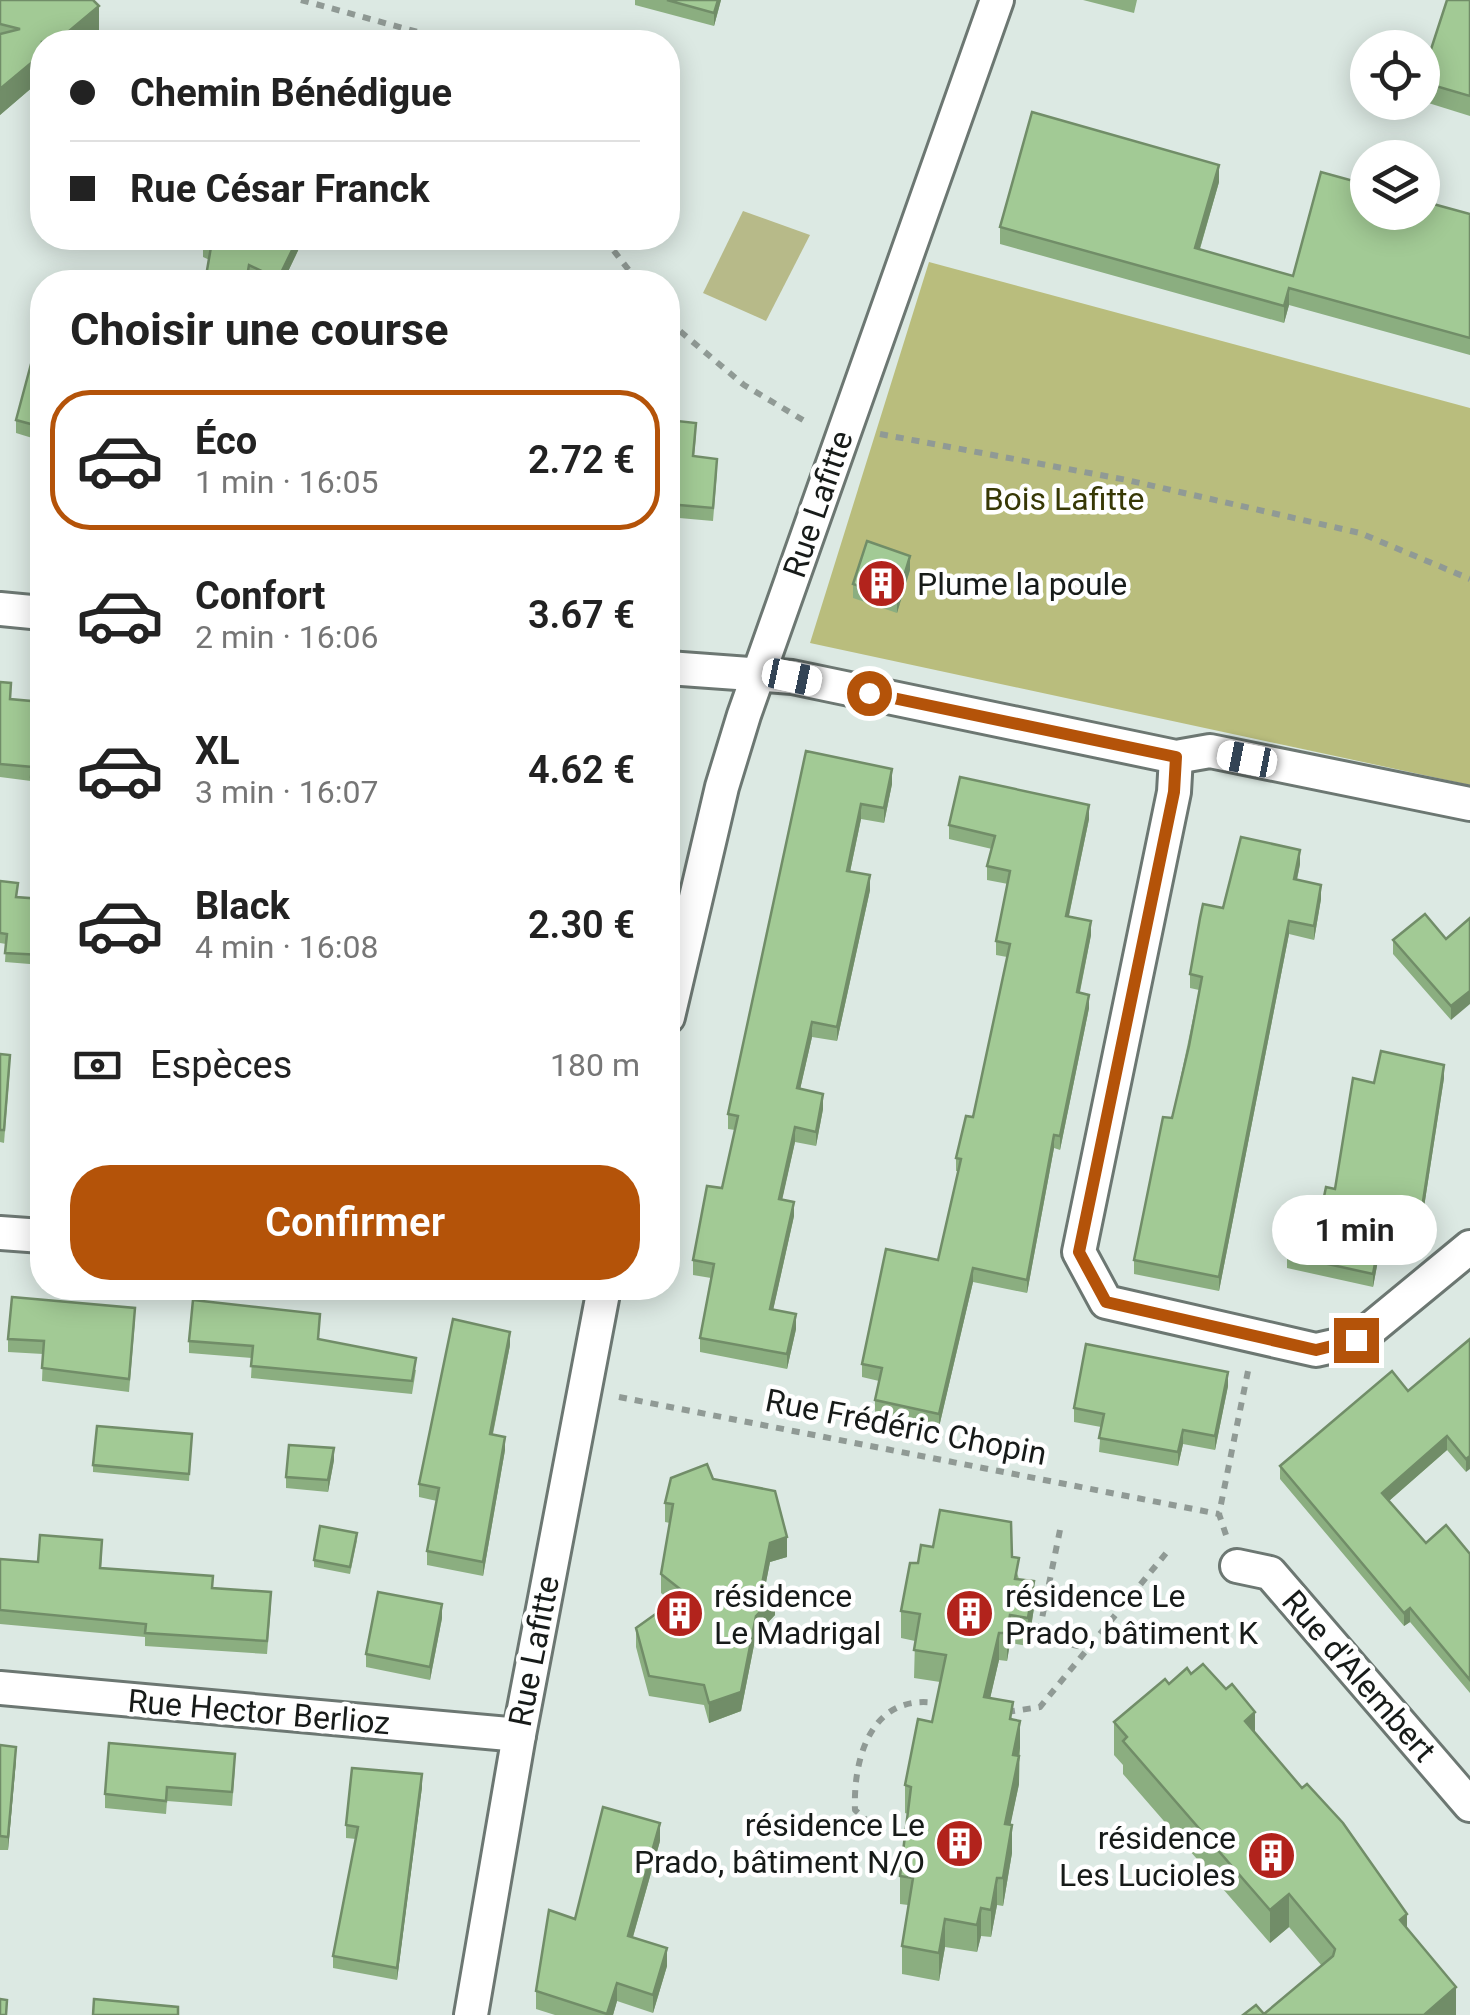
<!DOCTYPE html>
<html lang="fr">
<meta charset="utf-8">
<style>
body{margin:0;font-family:Roboto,sans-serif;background:#f2f2f2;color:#222;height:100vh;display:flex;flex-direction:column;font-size:38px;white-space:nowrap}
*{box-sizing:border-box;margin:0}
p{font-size:32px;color:#767676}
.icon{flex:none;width:55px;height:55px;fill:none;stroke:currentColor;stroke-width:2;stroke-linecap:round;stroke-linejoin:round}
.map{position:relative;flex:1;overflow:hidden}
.sheet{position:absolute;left:30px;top:270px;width:650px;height:1030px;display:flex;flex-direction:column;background:#fff;border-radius:40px;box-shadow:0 5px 25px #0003}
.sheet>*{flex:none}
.top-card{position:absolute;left:30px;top:30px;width:650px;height:220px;border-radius:40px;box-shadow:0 5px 25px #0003;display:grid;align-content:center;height:220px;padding:0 40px;background:#fff}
.buttons{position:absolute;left:1350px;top:30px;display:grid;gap:20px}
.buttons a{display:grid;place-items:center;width:90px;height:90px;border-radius:50%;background:#fff;box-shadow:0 5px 25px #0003;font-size:50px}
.end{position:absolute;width:45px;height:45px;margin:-22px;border:12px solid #b45309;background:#fff;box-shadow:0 0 0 5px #fff}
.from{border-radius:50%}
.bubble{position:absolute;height:70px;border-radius:35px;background:#fff;box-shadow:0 5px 25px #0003;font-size:32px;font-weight:600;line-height:70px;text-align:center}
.car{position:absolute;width:30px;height:60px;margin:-30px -15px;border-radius:12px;box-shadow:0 0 8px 2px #0007;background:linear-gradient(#fff 24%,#345 0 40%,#fff 0 76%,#345 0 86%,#fff 0)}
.top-card b{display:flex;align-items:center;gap:35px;height:95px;font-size:38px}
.top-card b+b{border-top:2px solid #e0e0e0}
.top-card i{width:25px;height:25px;background:#222}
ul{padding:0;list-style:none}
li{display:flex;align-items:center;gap:30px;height:140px;margin:0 20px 15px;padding:0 20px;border:5px solid transparent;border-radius:40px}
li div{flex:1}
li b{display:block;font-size:38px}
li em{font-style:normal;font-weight:600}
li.active{border-color:#b45309}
li>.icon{width:90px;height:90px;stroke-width:1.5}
h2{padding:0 40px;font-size:45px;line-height:120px}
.pay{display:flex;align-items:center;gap:25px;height:110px;padding:0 40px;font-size:38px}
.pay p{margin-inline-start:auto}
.button{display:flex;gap:20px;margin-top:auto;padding:20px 40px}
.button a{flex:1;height:115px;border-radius:40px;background:#b45309;color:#fff;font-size:40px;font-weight:600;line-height:115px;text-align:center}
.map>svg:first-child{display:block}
.green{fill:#b7ba89}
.forest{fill:#b9bd7d}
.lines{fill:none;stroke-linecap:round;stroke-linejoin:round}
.street-casing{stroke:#6c7772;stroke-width:38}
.path{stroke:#909a95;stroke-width:6;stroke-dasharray:8 8;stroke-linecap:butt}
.street{stroke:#fff;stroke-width:32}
.wall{fill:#8bae80}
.shaded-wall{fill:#718d68}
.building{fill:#a2ca95;stroke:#718d68;stroke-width:2.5}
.route{stroke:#b45309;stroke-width:12}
.labels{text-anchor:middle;stroke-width:9;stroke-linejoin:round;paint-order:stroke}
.park-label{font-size:32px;fill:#373805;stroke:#fff}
.street-label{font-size:32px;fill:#171b19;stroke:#fff}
.poi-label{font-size:32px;fill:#171b19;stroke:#fff;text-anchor:start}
</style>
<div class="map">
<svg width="1470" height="2015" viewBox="0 0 1470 2015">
<rect width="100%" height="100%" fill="#dce9e3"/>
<path class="green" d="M743 211 810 235 766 321 703 293Z"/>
<path class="forest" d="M929 262 1470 408V785L810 643Z"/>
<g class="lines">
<defs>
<g id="street">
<path d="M0 609 42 613"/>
<path d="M668 668 792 677 1176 757 1210 751 1470 804"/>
<path d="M1176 757 1174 792 1079 1252 1106 1302 1316 1350 1356 1341 1470 1247"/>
<path d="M668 1017 722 787 744 715 997 0"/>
<path d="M0 1233 42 1236"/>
<path d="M1237 1566 1270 1573 1470 1805"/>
<path d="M0 1688 519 1735"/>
<path d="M471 2015 519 1735 604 1288"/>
</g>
</defs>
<use href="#street" class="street-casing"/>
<g class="path">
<path d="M301 0 454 42"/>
<path d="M604 238 638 282"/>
<path d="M668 321 744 385 808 423"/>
<path d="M880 434 1127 480 1360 533 1470 579"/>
<path d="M619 1397 1219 1514"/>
<path d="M1060 1530 1038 1638 1088 1648"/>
<path d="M1226 1535 1219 1514 1248 1371"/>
<path d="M1007 1712 1040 1707 1167 1552"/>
<path d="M882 1834 855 1810C853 1757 872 1690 941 1704"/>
</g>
<use href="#street" class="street"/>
</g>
<g class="wall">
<path d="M0 0 99 32 86 42H42V79L0 115Z"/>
<path d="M635 0H721L714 26 635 5Z"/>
<path d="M1083 0H1137L1134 13Z"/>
<path d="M1470 0V116L1422 101V77Z"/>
<path d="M1219 182 1200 249 1293 276 1470 214V355L1289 305 1284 323 1000 244V227Z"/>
<path d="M206 238H304L283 282H258L203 257V244Z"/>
<path d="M42 339V441L16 433V420Z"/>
<path d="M668 420 696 436 694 456 717 472 713 521 668 517Z"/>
<path d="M910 570 897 613 853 598V584Z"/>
<path d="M0 682 11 699 42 702V791L31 790V781L0 777Z"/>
<path d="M806 751 892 784 884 823 861 819 850 872 870 890 837 1041 812 1037 800 1089 823 1109 816 1146 795 1142 782 1199 794 1216 773 1310 796 1329 787 1369 700 1352V1338L711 1278 693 1275V1260L722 1188 735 1130 728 1129V1114Z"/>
<path d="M1089 819 1069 916 1091 935 1080 992 1089 1008 1060 1150 1054 1148 1027 1293 973 1282 939 1427 875 1413V1400L879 1381 862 1377V1364L938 1260 958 1171H956V1158L973 1117 1007 957 996 955V941L1008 884 987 880V866L992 849 949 839V825Z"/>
<path d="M1300 864 1297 880 1321 899 1314 940 1289 934 1219 1291 1134 1274V1260L1172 1118 1199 990 1190 988V974L1223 908Z"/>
<path d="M0 881 17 897 42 899V965L5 962 6 944 0 943Z"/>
<path d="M1470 918 1451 1020 1393 954V940L1446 939Z"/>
<path d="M0 1054 10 1067 4 1143 0 1142Z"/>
<path d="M1444 1078 1422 1220 1387 1213 1373 1287 1287 1268V1255L1319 1221 1335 1189 1374 1083Z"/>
<path d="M135 1321 129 1392 42 1381 43 1354 8 1352V1339Z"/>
<path d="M319 1339 416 1370 412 1394 251 1378 252 1358 189 1353V1341Z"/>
<path d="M1470 1339 1466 1472 1447 1450 1389 1501 1426 1543 1470 1554V1693L1410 1622 1404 1626 1280 1479V1466L1408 1391Z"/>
<path d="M510 1345 493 1434 505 1450 483 1576 427 1565V1551L437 1501 419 1497V1484Z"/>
<path d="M1228 1386 1215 1450 1183 1444 1178 1466 1099 1452 1101 1427 1074 1422V1408Z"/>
<path d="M192 1434 189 1481 93 1472V1465Z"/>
<path d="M334 1460 328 1492 286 1488V1477Z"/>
<path d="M713 1479 787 1557 770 1562 765 1587 775 1615 756 1635 741 1711 709 1723 704 1705 649 1696 636 1647V1628L672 1602 661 1593V1574L670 1523 665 1522V1503Z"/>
<path d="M357 1540 350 1574 314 1567V1560Z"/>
<path d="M102 1553 101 1568 213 1588 271 1605 267 1654 145 1646V1637L0 1624V1559L38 1562Z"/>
<path d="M1012 1557 1019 1579 1034 1608 1028 1646 1010 1643 1007 1661 999 1660 990 1698 1013 1719 1020 1748 1019 1784 1010 1825 1012 1853 1003 1906 997 1905 991 1937 981 1936 977 1952 945 1947 939 1981 902 1974V1946L908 1905 900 1904V1876L908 1814 905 1813V1785L932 1722 940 1682 914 1678 915 1641 901 1638V1611L918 1563Z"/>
<path d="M442 1618 430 1680 366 1667V1654Z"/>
<path d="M1191 1674 1255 1733 1407 1928 1456 2015 1264 2014 1322 1966 1289 1927 1270 1943 1123 1774V1765L1114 1755V1722L1169 1684Z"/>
<path d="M0 1745 16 1760 8 1850H0Z"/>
<path d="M235 1767 232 1806 167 1801 166 1814 105 1808V1794Z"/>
<path d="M422 1787 397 1980 333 1968V1956L356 1839 346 1838V1825Z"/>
<path d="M660 1841 633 1937 667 1966 653 2013 617 2001 613 2015H555L536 2009V1991L575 1919Z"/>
</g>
<g class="shaded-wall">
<path d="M718 0H721L714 26V13Z"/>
<path d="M99 6V32L86 42H56Z"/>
<path d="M42 54V79L0 115V89Z"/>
<path d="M1219 165V182L1195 265V248Z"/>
<path d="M298 238H304L283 282H278V279Z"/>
<path d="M1289 288V305L1284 323V306Z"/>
<path d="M910 556V570L897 613V599Z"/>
<path d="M892 769V784L884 823V808Z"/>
<path d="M861 804V819L847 886V871Z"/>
<path d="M1089 805V819L1066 929V916Z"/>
<path d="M1300 850V864L1294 893V879Z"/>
<path d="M870 875V890L837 1041V1027Z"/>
<path d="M1321 885V899L1314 940V926Z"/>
<path d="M1091 921V935L1077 1005V992Z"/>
<path d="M1289 921V934L1219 1291V1277Z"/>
<path d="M1470 991V1004L1451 1020V1006Z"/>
<path d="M1089 995V1008L1060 1150V1136Z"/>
<path d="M812 1022V1037L797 1103V1088Z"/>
<path d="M1444 1065V1078L1422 1220V1208Z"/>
<path d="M823 1094V1109L816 1146V1132Z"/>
<path d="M795 1127V1142L779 1214V1199Z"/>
<path d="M1054 1135V1148L1027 1293V1280Z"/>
<path d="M1387 1200V1213L1373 1287V1274Z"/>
<path d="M794 1202V1216L770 1324V1309Z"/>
<path d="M973 1268V1282L939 1427V1414Z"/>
<path d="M796 1314V1329L787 1369V1354Z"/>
<path d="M510 1332V1345L490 1447V1434Z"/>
<path d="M1228 1372V1386L1215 1450V1436Z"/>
<path d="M1183 1430V1444L1178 1466V1452Z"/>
<path d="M1447 1436V1450L1382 1507V1493Z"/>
<path d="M505 1437V1450L483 1576V1562Z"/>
<path d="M334 1448V1460L328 1492V1480Z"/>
<path d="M1470 1456V1469L1466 1472V1459Z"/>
<path d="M787 1537V1557L770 1562 762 1603V1584L770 1543Z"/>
<path d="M1034 1581V1608L1028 1646V1618Z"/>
<path d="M775 1596V1615L756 1635 741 1711 709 1723V1703L756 1616Z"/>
<path d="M442 1604V1618L430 1680V1667Z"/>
<path d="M1410 1608V1622L1404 1626V1613Z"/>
<path d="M1010 1615V1643L1007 1661V1633Z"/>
<path d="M999 1633V1660L984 1725V1697Z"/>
<path d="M1255 1712V1745L1245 1721Z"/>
<path d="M1020 1721V1748L1013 1782V1755Z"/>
<path d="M16 1747V1760L8 1850V1837Z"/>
<path d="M1019 1756V1784L1005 1851V1824Z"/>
<path d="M422 1774V1787L397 1980V1968Z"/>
<path d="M660 1823V1841L628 1954V1936Z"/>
<path d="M1012 1825V1853L1003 1906V1878Z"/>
<path d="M997 1878V1905L991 1937V1910Z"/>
<path d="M1289 1894V1927L1270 1943V1910Z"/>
<path d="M981 1908V1936L977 1952V1925Z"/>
<path d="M1407 1914V1947L1400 1920Z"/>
<path d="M945 1919V1947L939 1981V1953Z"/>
<path d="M667 1948V1966L653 2013V1995Z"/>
<path d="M617 1983V2001L613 2015H607Z"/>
<path d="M1456 1987V2015H1424Z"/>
</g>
<g class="building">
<path d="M0 0H93L99 6 56 42H42V54L0 89V34L20 29 0 24Z"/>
<path d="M667 0H718L714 13Z"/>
<path d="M1447 0H1470V96L1422 82V77Z"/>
<path d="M1032 112 1219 165 1195 248 1293 276 1321 172 1368 185V212H1422V201L1470 214V338L1289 288 1284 306 1000 227Z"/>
<path d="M206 238H298L278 279 249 265 246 282H205L211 247 203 244Z"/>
<path d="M38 338 42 339V427L16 420Z"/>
<path d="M668 420 696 423 693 456 717 459 713 508 668 504Z"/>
<path d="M867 541 910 556 897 599 853 584Z"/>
<path d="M0 682 11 683 10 699 42 702V778L31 777 32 767 0 764Z"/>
<path d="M806 751 892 769 884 808 861 804 847 871 870 875 837 1027 812 1022 797 1088 823 1094 816 1132 795 1127 779 1199 794 1202 770 1309 796 1314 787 1354 700 1338 714 1264 693 1260 707 1186 722 1188 738 1116 728 1114Z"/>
<path d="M960 777 1089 805 1066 916 1091 921 1077 992 1089 995 1060 1136 1054 1135 1027 1280 973 1268 939 1414 875 1400 882 1368 862 1364 886 1249 938 1260 961 1159 956 1158 966 1116 973 1117 1010 944 996 941 1010 871 987 866 995 836 949 825Z"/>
<path d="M1241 837 1300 850 1294 879 1321 885 1314 926 1289 921 1219 1277 1134 1260 1163 1117 1172 1118 1189 1046 1202 977 1190 974 1200 918 1203 904 1223 908Z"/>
<path d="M0 881 18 883 16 897 42 899V955L5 953 7 934 0 933Z"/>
<path d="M1425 914 1446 939 1470 918V991L1451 1006 1393 940Z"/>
<path d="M1381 1051 1444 1065 1422 1208 1387 1200 1373 1274 1287 1255 1295 1215 1319 1221 1326 1187 1335 1189 1353 1078 1374 1083Z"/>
<path d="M0 1054 10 1055 4 1130H0Z"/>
<path d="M12 1297 135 1308 129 1379 42 1368 44 1341 8 1339Z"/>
<path d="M193 1300 320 1314 318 1339 416 1358 412 1381 251 1366 253 1346 189 1341Z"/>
<path d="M453 1319 510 1332 490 1434 505 1437 483 1562 427 1551 439 1488 419 1484Z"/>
<path d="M1470 1339V1456L1466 1459 1447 1436 1382 1493 1426 1543 1446 1525 1470 1554V1680L1410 1608 1404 1613 1280 1466 1392 1371 1408 1391Z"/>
<path d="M1086 1344 1228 1372 1215 1436 1183 1430 1178 1452 1099 1438 1104 1414 1074 1408Z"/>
<path d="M97 1426 192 1434 189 1474 93 1465Z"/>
<path d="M289 1445 334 1448 328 1480 286 1477Z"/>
<path d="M707 1464 713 1479 775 1491 787 1537 770 1543 762 1584 775 1596 756 1616 741 1692 709 1703 704 1685 649 1676 636 1628 685 1593 661 1574 673 1504 665 1503 671 1478Z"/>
<path d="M940 1510 1011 1522 1012 1557 1019 1558 1015 1579 1034 1581 1028 1618 1010 1615 1007 1633H999L984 1697 1013 1702 1010 1719 1020 1721 1013 1755 1019 1756 1005 1824 1012 1825 1003 1878H997L991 1910 981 1908 977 1925 945 1919 939 1953 902 1946 913 1878 900 1876 911 1787 905 1785 918 1719 932 1722 946 1655 914 1650 920 1614 901 1611 910 1563H918L921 1545 933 1547Z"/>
<path d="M320 1526 357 1533 350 1567 314 1560Z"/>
<path d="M40 1535 102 1540 100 1568 213 1576 212 1588 271 1592 267 1641 145 1633 146 1624 0 1610V1559L38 1562Z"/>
<path d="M378 1592 442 1604 430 1667 366 1654Z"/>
<path d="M1203 1664 1226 1689 1232 1684 1255 1712 1245 1721 1302 1788 1307 1784 1343 1823 1407 1914 1400 1920 1456 1987 1424 2015H1243L1256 2005 1264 2014 1333 1956 1335 1949 1289 1894 1270 1910 1123 1741 1127 1737 1114 1722 1165 1679 1169 1684 1187 1668 1191 1674Z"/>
<path d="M109 1743 235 1754 232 1792 167 1787 166 1801 105 1794Z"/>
<path d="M0 1745 16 1747 8 1837 0 1836Z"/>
<path d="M352 1768 422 1774 397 1968 333 1956 358 1827 346 1825Z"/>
<path d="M603 1807 660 1823 628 1936 667 1948 653 1995 617 1983 607 2014 536 1991 549 1910 575 1919Z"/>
<path d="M0 1999 7 2000 6 2015H0Z"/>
<path d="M94 1999 178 2007V2015H93Z"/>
</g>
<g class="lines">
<path class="route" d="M869 693 1176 757 1174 792 1079 1252 1106 1302 1316 1350 1356 1340"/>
</g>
<defs>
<symbol id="building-disc" viewBox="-11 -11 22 22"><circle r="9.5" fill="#b2231c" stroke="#fff"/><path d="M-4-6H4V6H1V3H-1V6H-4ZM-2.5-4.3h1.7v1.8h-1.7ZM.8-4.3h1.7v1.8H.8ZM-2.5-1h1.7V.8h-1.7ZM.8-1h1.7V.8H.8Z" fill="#fff"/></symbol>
</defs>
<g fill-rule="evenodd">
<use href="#building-disc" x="854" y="556" width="55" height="55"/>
<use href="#building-disc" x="652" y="1586" width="55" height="55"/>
<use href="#building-disc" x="942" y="1586" width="55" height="55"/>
<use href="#building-disc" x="932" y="1816" width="55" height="55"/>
<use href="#building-disc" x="1244" y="1828" width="55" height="55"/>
</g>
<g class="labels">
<g class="park-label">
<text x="1064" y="510">Bois Lafitte</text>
</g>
<g class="street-label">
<text transform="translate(818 504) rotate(-71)" y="11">Rue Lafitte</text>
<text transform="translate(906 1427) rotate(11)" y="11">Rue Frédéric Chopin</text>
<text transform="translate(534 1651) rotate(-79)" y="11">Rue Lafitte</text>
<text transform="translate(1359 1676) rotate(49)" y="11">Rue d'Alembert</text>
<text transform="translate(259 1712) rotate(5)" y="11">Rue Hector Berlioz</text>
</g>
<g class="poi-label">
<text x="917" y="595">Plume la poule</text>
<text x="714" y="1607">résidence<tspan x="714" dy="37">Le Madrigal</tspan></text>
<text x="1005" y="1607">résidence Le<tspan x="1005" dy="37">Prado, bâtiment K</tspan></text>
<text x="925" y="1836" text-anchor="end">résidence Le<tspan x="925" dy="37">Prado, bâtiment N/O</tspan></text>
<text x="1236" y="1849" text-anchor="end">résidence<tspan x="1236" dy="37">Les Lucioles</tspan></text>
</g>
</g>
</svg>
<div class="buttons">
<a><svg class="icon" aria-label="locate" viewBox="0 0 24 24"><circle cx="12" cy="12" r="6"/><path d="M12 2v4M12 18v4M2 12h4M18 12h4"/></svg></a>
<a><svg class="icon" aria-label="layers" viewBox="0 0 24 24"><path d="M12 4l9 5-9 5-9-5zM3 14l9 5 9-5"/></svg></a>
</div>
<i class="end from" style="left:869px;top:693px"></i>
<i class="end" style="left:1356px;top:1340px"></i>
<div class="bubble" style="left:1272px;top:1195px;width:165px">1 min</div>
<i class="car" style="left:792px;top:677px;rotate:102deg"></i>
<i class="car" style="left:1247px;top:759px;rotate:281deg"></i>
<div class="top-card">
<b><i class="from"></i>Chemin Bénédigue</b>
<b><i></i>Rue César Franck</b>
</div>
<section class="sheet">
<h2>Choisir une course</h2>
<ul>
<li class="active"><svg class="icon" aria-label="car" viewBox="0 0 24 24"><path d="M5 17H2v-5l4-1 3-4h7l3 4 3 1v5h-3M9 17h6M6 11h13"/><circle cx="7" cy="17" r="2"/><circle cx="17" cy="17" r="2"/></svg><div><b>Éco</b><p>1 min · 16:05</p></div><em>2.72 €</em></li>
<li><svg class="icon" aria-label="car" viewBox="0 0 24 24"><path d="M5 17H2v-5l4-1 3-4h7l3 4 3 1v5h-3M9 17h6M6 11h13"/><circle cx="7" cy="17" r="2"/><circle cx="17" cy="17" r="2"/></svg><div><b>Confort</b><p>2 min · 16:06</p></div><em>3.67 €</em></li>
<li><svg class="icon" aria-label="car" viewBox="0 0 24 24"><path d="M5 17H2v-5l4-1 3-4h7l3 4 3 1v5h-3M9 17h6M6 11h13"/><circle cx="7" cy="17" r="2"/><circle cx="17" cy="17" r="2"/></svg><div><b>XL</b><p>3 min · 16:07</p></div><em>4.62 €</em></li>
<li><svg class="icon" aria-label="car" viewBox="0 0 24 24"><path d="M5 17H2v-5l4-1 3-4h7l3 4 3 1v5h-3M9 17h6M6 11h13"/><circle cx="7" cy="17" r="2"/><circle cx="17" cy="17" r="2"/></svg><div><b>Black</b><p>4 min · 16:08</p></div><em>2.30 €</em></li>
</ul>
<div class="pay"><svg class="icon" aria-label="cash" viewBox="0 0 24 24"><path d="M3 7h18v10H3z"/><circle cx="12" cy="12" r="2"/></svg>Espèces<p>180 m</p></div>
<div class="button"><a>Confirmer</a></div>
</section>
</div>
